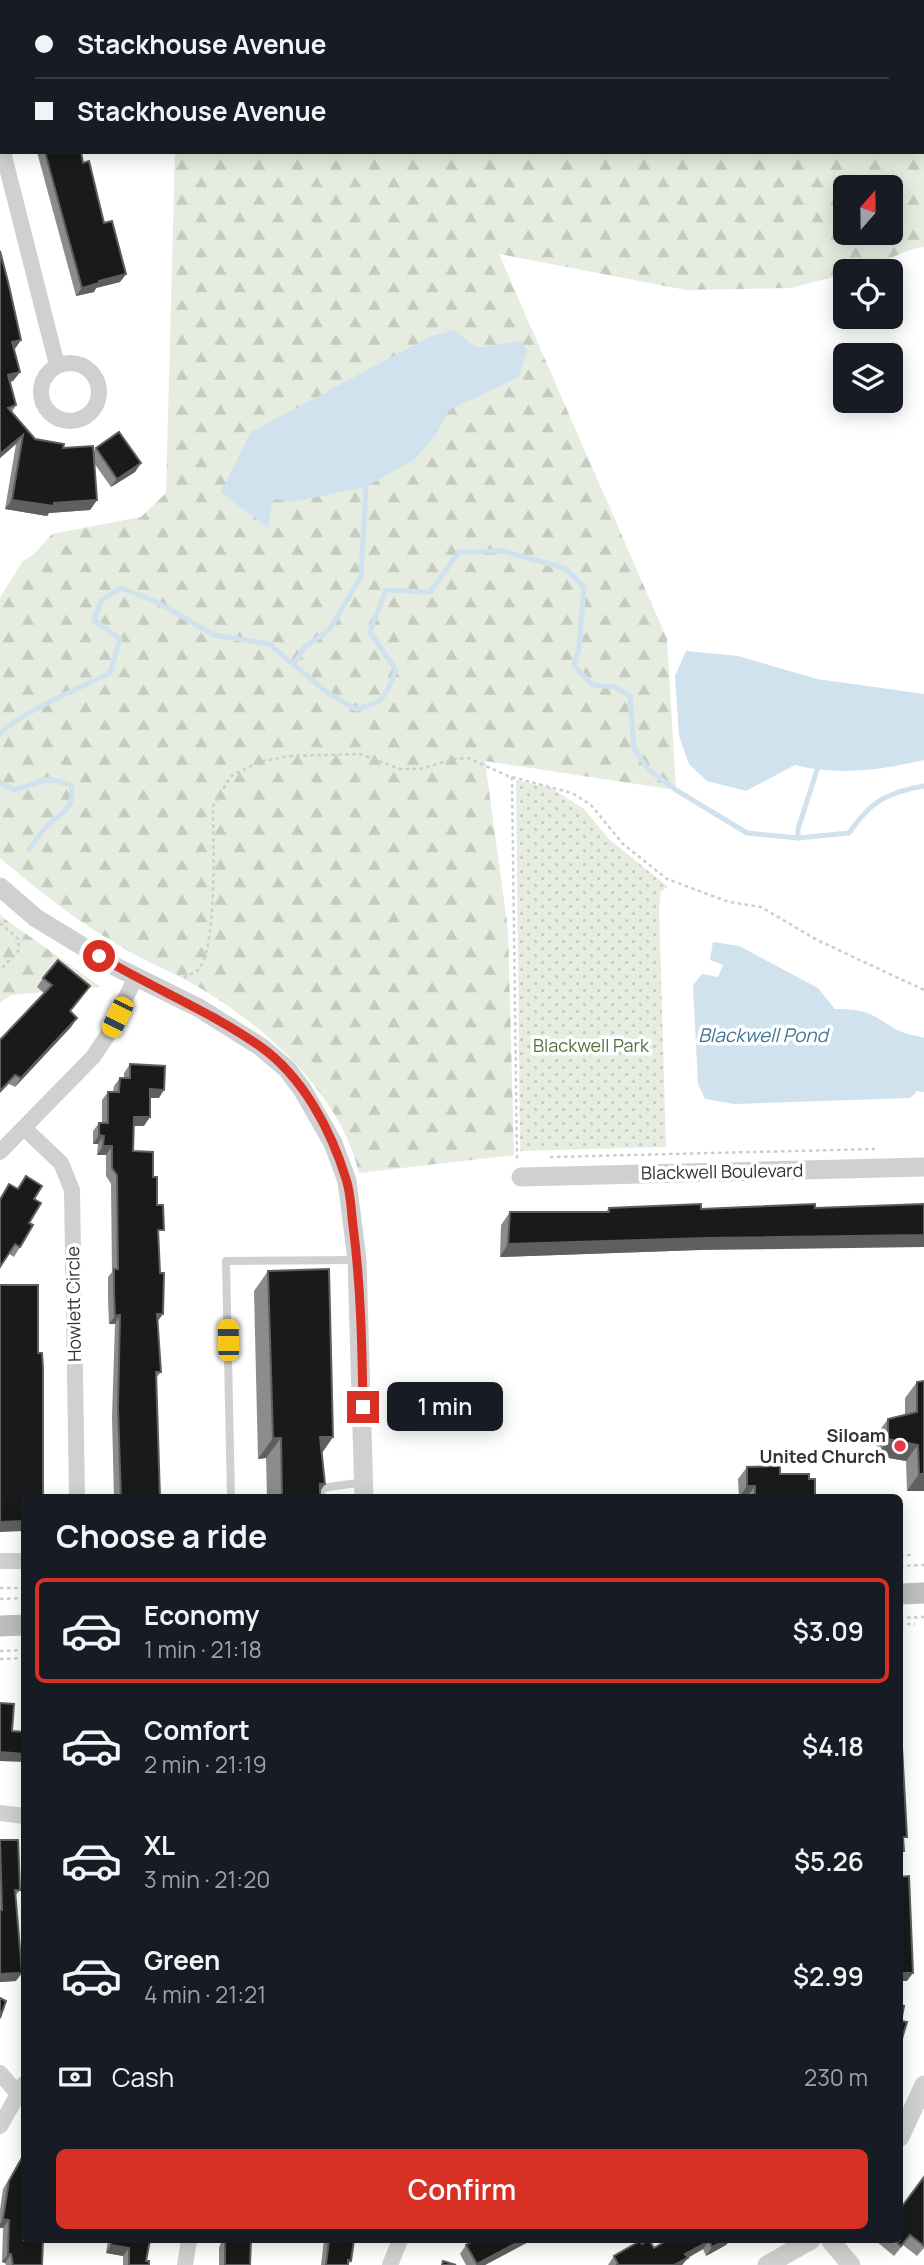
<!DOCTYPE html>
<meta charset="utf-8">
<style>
body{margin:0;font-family:Manrope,sans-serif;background:#242831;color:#f1f3f6;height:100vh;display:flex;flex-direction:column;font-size:26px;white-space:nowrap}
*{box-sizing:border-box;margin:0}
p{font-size:23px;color:#9ea1a6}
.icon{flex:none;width:38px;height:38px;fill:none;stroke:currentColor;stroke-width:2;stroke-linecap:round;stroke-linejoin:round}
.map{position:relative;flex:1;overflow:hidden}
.side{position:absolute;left:21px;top:1494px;width:882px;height:749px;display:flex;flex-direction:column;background:#171b24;border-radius:10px;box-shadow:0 4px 18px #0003}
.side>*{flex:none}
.banner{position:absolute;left:0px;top:0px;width:924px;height:154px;box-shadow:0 4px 18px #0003;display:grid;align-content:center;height:154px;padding:0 35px;background:#171b24}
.needle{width:46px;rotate:20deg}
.fabs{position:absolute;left:833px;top:175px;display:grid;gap:14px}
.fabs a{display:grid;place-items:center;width:70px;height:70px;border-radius:10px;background:#171b24;box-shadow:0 4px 18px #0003;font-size:35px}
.end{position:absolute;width:32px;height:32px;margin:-16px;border:9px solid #d93025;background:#fff;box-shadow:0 0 0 4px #fff}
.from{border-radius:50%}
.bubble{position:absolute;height:49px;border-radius:10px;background:#171b24;box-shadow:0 4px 18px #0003;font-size:23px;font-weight:600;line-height:49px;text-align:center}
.car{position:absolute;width:21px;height:42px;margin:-21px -10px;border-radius:9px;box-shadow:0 0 5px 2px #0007;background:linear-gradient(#f5c518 24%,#345 0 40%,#f5c518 0 76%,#345 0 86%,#f5c518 0)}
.banner b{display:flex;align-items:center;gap:24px;height:66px;font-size:26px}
.banner b+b{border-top:2px solid #363941}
.banner i{width:18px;height:18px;background:#f1f3f6}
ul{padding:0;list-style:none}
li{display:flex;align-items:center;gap:21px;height:105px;margin:0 14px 10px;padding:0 21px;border:4px solid transparent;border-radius:10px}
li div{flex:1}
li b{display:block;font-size:26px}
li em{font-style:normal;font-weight:600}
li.selected{border-color:#d93025}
li>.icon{width:63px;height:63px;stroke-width:1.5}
h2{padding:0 35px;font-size:32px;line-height:84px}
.pay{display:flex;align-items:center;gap:18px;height:77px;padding:0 35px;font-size:26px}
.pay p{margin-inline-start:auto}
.action{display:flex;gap:14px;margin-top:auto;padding:14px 35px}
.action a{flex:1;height:80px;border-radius:10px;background:#d93025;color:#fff;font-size:28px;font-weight:600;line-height:80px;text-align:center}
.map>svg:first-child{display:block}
.forest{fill:url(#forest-firs);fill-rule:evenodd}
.park{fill:url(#park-dots)}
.water{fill:#cfe2ee}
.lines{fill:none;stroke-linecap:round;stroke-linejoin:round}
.stream{stroke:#cfe2ee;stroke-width:5}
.path{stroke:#cdcdcd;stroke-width:2.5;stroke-dasharray:3.5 3.5;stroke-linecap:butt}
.service{stroke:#d0d0d0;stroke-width:8}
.minor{stroke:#d0d0d0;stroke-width:16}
.tertiary{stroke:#d0d0d0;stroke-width:19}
.secondary{stroke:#bdbdbd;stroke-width:21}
.wall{fill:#8c8c8c}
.shaded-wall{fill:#5f5f5f}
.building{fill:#1a1a1a;stroke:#5f5f5f;stroke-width:2}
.route{stroke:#d93025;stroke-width:9}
.poi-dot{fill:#e63946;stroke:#fff;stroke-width:2.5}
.labels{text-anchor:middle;stroke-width:7;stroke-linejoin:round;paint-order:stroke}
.park-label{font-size:18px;fill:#56703f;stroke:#fff}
.street-label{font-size:18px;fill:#333;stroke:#fff}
.poi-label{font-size:18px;font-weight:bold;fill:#333;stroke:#fff;text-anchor:end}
.water-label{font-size:19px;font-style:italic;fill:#3f7597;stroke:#fff}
</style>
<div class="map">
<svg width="924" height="2265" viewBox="0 0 924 2265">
<defs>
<pattern id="forest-firs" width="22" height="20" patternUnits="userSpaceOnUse" patternTransform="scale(1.75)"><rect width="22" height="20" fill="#e6ecdf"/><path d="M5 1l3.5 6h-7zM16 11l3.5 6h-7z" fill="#c6cbc0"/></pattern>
<pattern id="park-dots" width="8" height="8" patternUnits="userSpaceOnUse" patternTransform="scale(1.75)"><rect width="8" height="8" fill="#e6ecdf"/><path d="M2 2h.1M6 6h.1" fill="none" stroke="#c6cbc0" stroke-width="1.8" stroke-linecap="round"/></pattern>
</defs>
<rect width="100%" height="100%" fill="#fff"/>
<g class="forest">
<path d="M179 0H924V247C897 250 876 271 845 271V274L791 288 686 290 499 254 667 639 676 790 485 761 508 930 514 1155 359 1173C340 1091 258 1019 186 980 166 969 144 961 125 949 79 923 40 892 0 858V598L22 562 33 555 52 534 141 517 166 493 175 152H922V2ZM845 187H891V233H845Z"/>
<path d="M0 914 5 919 101 987 11 995 0 1003Z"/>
</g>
<path class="park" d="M516 780 551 788 584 809 609 839 668 887 661 891 659 907 666 1147 520 1151Z"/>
<g class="water">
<path d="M454 330 477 348 521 341 527 351 519 377 449 410 435 436 414 460 366 487 293 502 273 499 268 528 221 492 251 432 429 337Z"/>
<path d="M686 651 738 656 817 679 924 694V760C882 770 837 776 795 765L746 791 707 781 689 764 679 736 675 676Z"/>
<path d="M713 942 739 946 818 988 835 1009C868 1009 871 1014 897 1030 905 1034 916 1035 924 1038V1092L917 1091 910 1098 734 1104 705 1099 698 1084 693 985 702 974 718 977 723 965 710 960Z"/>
</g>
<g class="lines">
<g class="stream">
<path d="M293 665 305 647 330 629 361 576 366 487"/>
<path d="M0 734C21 712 80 688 110 673L120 639 94 620 101 601 121 588 157 602 214 635 269 644 329 694 356 709C385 703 385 696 396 670L370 632 386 590 430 592 459 552 502 551 565 568 584 587 579 648 574 666 593 685 615 687 630 696 634 749 649 770 676 790 747 833 798 838 849 833C871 801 886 793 924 786"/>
<path d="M0 782 14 790 49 779 71 785C76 807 62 813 47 826 40 833 35 842 29 849"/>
<path d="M798 838V829L817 770"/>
</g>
<g class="path">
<path d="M512 777 517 1160"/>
<path d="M0 923 18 939 19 950 0 970"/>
<path d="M184 978C188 973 192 975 197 971 218 954 213 835 213 806L231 776 259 762 289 756 360 754 400 769H419L455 759 468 758 508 776 572 793 591 805 623 844 667 879 729 902 761 907 817 940 924 990"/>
<path d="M550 1157 875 1149"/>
<path d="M900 1555H912"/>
<path d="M900 1566 924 1565"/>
<path d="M0 1588H24"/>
<path d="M0 1599 24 1598"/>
<path d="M900 1618 924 1617"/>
<path d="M900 1624H915"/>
<path d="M0 1651 24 1650"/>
<path d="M0 1659 24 1658"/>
</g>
<g class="service">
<path d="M231 1498 226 1261 357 1260"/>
<path d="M321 1498 322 1488 364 1482"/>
</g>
<g class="minor">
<path d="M3 152 57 365"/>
<circle cx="70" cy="392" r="29"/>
<path d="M24 1128 61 1163 72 1190 77 1498"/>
<path d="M0 1152 93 1057 107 1036 136 977"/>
<path d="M0 1561H24"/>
<path d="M0 1813 24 1816"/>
<path d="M0 2073 18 2094"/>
<path d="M0 2126 24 2084"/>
<path d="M185 2265 189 2240"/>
<path d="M390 2265 400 2240"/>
</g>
<g class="tertiary">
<path d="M0 887 36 918 118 968 199 1008 261 1047 287 1069 302 1089 333 1143 347 1181 357 1260 364 1498"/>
<path d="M521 1177 924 1167"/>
<path d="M900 2137 924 2085"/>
<path d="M830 2240 851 2265"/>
<path d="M767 2265 811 2240"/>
</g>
<g class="secondary">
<path d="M900 1594 924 1593"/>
<path d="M0 1626 24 1625"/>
</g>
</g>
<g class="wall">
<path d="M37 152H81L83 163 104 223 126 274 120 282 96 288 94 292 76 296Z"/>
<path d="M0 251 9 286 21 340 14 350 20 372 13 381 10 382 16 405 12 412 35 439 64 444 63 448 93 446V452L96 448 119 432 141 463 135 472 111 487 94 463 97 500 90 510 49 513 47 516 5 509 16 444 0 458Z"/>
<path d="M43 978 90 986 70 1011 77 1018 71 1027 15 1087 9 1084 0 1093V1040L44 993 37 987Z"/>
<path d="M130 1064 159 1098H150L144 1126H134L133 1151 153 1177 159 1237 158 1322 161 1372 156 1378 160 1498H114L112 1417 115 1324H109L108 1299V1277L112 1272 111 1184 106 1176V1155H97L98 1144H93V1131L99 1123H102V1100L108 1092H113L114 1086 120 1078H124V1073Z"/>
<path d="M9 1184 34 1199 29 1223 20 1247 14 1257 9 1254 0 1267V1198Z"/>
<path d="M609 1208 699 1250 500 1257 501 1225 510 1212H606Z"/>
<path d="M268 1271 333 1437 322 1453 325 1484 320 1492V1498H267L266 1458 258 1459 254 1291Z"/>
<path d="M917 1382 924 1491H907L906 1461 877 1456 876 1435 888 1419 905 1415V1398Z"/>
<path d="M747 1467 780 1474 809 1479 815 1498H739L738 1479Z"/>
<path d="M0 1840 20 1890 15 1896 16 1981 0 1982Z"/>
<path d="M24 2153V2240L42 2265H6L5 2263 2 2262 3 2228H0V2210L3 2189Z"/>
<path d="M924 2177V2248L917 2256 903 2245 894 2256 876 2241V2240H900Z"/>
<path d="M108 2240H150L146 2261 149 2265H123V2256L106 2253Z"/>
<path d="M222 2240H258L256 2243 251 2241 250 2265H219V2248Z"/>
<path d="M324 2240H354L351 2261 348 2265H321Z"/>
<path d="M532 2240 485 2265H466L460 2254 466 2245Z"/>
<path d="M668 2240H730L726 2245 706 2256 703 2249 688 2258 682 2265H608L614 2256 642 2244 654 2248Z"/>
</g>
<g class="shaded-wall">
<path d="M126 274 120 282 96 288 94 292 76 296 82 288 99 281Z"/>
<path d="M21 340 14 350 12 342Z"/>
<path d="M20 372 13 381 1 384 8 375Z"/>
<path d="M23 435 16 444 0 458V454Z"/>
<path d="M141 463 135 472 111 487 117 479Z"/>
<path d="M12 500 54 503 97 500 90 510 49 513 47 516 5 509Z"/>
<path d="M77 1018 71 1027 15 1087 21 1078Z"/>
<path d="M150 1089 164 1090 159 1098H144Z"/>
<path d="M134 1117H150L144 1126H128Z"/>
<path d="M99 1135 104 1136 98 1144H93Z"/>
<path d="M103 1146H112L106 1155H97Z"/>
<path d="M924 1235V1247L699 1250 500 1257 508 1244 708 1238Z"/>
<path d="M157 1314H163L157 1322Z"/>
<path d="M120 1315 115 1324H109L115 1316Z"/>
<path d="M320 1437H333L319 1457Z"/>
<path d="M273 1438H281L266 1458 258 1459Z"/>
<path d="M888 1439 918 1445 906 1461 877 1456Z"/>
<path d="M919 1474H924V1491H907Z"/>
<path d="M320 1484H325L315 1498Z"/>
<path d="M747 1486H755L746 1498H739Z"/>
<path d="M24 1521V1531L0 1532V1522Z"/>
<path d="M0 1752 24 1754V1762L0 1761Z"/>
<path d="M22 1973 16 1981 0 1982V1974Z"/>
<path d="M900 1973H913L907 1981H900Z"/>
<path d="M3 2219 9 2220 3 2228H0V2224Z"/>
<path d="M522 2240H532L485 2265H476Z"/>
<path d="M726 2240H730L726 2245 706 2256 712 2247Z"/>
<path d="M709 2241 703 2249 680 2262 685 2254Z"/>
<path d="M111 2245 129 2248 123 2256 106 2253Z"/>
<path d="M8 2254H11L5 2263 2 2262Z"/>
<path d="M688 2258 682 2265H674Z"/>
</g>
<g class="building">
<path d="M45 152H81L83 163 89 161 104 223 112 221 126 274 99 281V283L82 288Z"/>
<path d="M0 251 9 286 21 340 12 342 20 372 8 375 16 405 8 408 35 439 64 444 63 448 93 446 97 500 54 503V506L12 500 23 435 0 454Z"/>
<path d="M119 432 141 463 117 479 96 448Z"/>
<path d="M58 960 90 986 70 1011 77 1018 21 1078 15 1075 0 1091V1040L52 985 43 978Z"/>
<path d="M130 1064 165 1066 164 1090 150 1089V1117H134L133 1151 153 1152V1177H157V1205H163L164 1230H158L160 1273H164L163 1314H157L161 1372H156L160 1498H121L118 1408 120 1315 115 1316 114 1291V1269H118L117 1175 112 1168V1146H103L104 1136 99 1135V1123H108V1092H119L120 1078H130Z"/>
<path d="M26 1176 42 1186 34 1199 41 1203 29 1223 33 1225 20 1247 15 1244 0 1267V1200L9 1184 18 1189Z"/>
<path d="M701 1204V1209L815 1204V1208L924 1204V1235L708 1238 508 1244 510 1212H609V1208Z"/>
<path d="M329 1269 333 1437H320L325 1484H320V1498H258L282 1497 281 1438H273L268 1271Z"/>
<path d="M0 1285H38V1353H42L43 1368V1498H24V1521L0 1522Z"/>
<path d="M924 1381V1474H919L918 1445 888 1439V1419L917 1412V1382Z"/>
<path d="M780 1466V1474H809V1479H815V1498H755V1486H747V1467Z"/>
<path d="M0 1703 14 1704 12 1731 24 1732V1754L0 1752Z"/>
<path d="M900 1711 907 1837H903L904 1851H900Z"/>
<path d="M0 1840H18L20 1890H15L22 1973 0 1974V1910H2Z"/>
<path d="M909 1876 913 1973H900V1877Z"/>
<path d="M0 1998 6 2001 0 2018Z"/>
<path d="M900 2005 904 2006 901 2021 907 2022 900 2045Z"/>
<path d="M24 2154V2240H43L42 2265H13L11 2254H8L9 2220 3 2219 9 2181Z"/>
<path d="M924 2177V2246L910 2235 901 2246 894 2240H900V2209Z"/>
<path d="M112 2240H150L146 2261H149V2265H129V2248L111 2245Z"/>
<path d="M225 2240H251L250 2265H225Z"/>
<path d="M329 2240H354L351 2261 348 2260V2265H326Z"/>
<path d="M475 2240H522L477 2264 466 2245Z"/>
<path d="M649 2240 654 2248 668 2240H726L712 2247 709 2241 685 2254 688 2258 674 2265H617L618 2264 614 2256 640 2241 642 2244Z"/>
<path d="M443 2261 456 2265H442Z"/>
</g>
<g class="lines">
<path class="route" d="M99 956C152 988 210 1011 261 1047 303 1077 331 1130 346 1179 351 1193 351 1211 353 1226 361 1286 362 1347 363 1407"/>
</g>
<circle class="poi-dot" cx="900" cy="1446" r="7"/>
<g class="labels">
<g class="park-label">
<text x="591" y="1052">Blackwell Park</text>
</g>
<g class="street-label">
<text transform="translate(722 1172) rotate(-1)" y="6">Blackwell Boulevard</text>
<text transform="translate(74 1304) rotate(-91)" y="6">Howlett Circle</text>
</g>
<g class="poi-label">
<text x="886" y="1442">Siloam<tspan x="886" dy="21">United Church</tspan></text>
</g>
<g class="water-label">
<text x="763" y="1042">Blackwell Pond</text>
</g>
</g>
</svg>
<div class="fabs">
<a><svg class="needle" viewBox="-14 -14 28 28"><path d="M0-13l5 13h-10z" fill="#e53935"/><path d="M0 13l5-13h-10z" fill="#9ea1a6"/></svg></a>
<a><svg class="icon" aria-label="locate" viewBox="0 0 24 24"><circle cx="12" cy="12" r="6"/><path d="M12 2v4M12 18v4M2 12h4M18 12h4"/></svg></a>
<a><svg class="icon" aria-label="layers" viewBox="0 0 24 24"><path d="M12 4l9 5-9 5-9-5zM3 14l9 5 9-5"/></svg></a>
</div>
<i class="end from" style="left:99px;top:956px"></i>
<i class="end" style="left:363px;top:1407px"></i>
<div class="bubble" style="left:387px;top:1382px;width:116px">1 min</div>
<i class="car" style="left:117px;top:1017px;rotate:206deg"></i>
<i class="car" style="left:228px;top:1340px;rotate:359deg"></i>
<div class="banner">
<b><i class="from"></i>Stackhouse Avenue</b>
<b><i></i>Stackhouse Avenue</b>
</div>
<section class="side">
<h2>Choose a ride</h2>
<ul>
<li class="selected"><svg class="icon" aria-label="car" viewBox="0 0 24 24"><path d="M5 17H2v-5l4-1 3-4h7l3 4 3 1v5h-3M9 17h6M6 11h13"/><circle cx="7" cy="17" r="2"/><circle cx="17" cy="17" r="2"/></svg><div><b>Economy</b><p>1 min · 21:18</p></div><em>$3.09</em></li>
<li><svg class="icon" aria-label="car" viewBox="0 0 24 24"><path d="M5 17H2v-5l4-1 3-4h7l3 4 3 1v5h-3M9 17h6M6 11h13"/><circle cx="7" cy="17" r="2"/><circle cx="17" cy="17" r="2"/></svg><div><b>Comfort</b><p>2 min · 21:19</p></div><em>$4.18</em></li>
<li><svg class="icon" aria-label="car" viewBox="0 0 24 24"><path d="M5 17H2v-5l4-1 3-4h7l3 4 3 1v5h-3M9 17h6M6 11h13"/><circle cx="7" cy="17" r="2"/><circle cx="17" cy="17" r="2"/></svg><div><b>XL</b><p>3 min · 21:20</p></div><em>$5.26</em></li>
<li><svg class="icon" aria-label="car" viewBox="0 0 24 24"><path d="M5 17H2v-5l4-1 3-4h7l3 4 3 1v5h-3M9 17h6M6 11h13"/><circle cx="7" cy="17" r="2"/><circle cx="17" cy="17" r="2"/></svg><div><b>Green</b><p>4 min · 21:21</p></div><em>$2.99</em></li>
</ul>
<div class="pay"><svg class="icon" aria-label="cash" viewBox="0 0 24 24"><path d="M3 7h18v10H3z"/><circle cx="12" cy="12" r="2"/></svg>Cash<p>230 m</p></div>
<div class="action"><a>Confirm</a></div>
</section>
</div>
